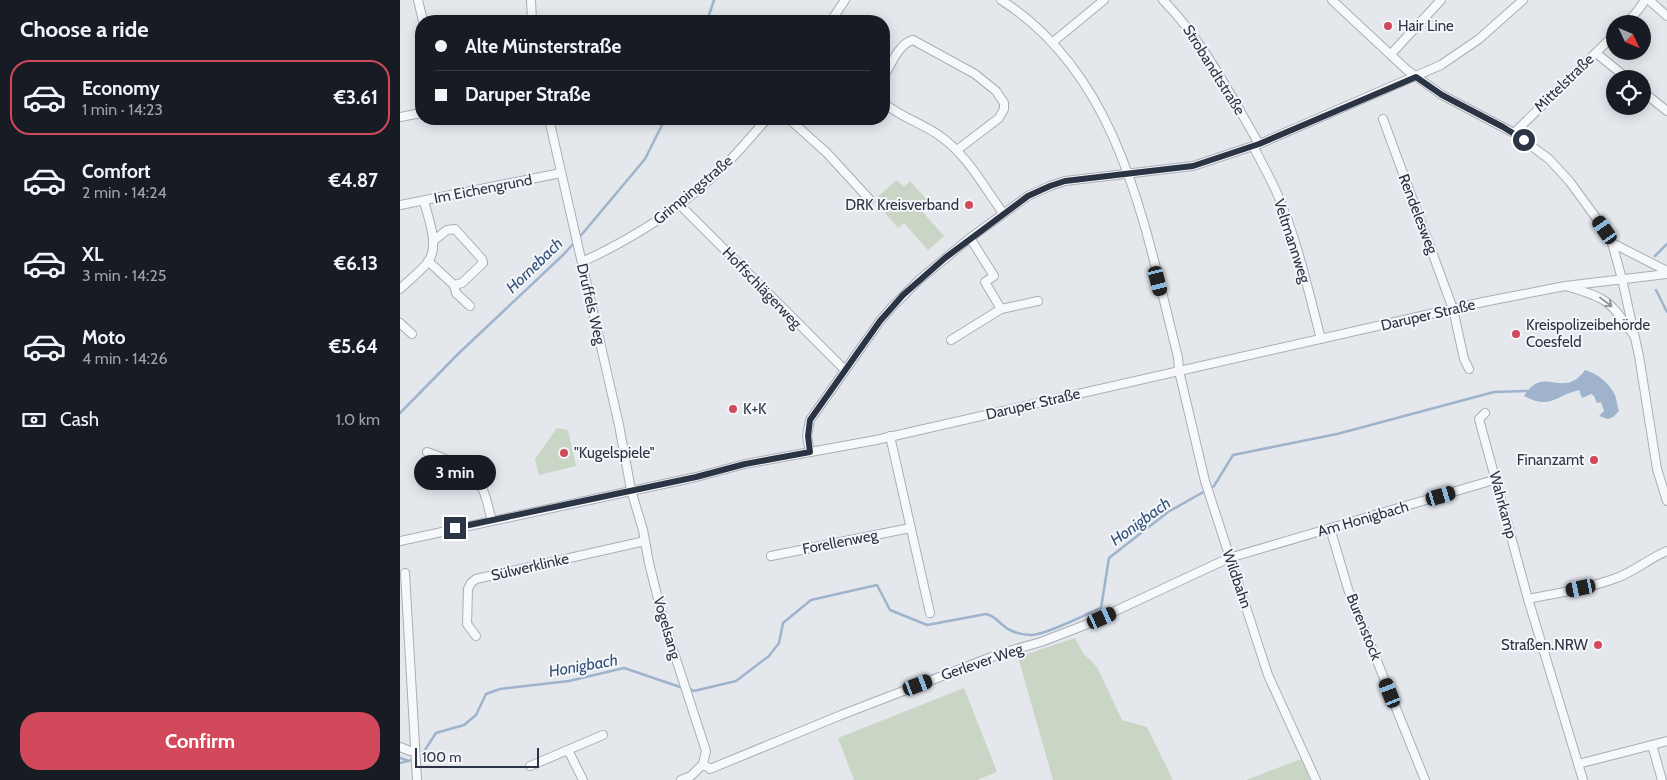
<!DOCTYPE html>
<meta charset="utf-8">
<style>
body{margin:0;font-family:Cabin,sans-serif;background:#242831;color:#f1f3f6;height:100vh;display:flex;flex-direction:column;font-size:19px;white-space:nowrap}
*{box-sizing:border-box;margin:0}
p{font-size:16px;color:#9ea1a6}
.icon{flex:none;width:28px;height:28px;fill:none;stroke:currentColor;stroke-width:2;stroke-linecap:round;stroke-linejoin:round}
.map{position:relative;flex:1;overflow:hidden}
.sheet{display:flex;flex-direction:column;background:#171b24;width:400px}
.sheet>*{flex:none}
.top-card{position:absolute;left:15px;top:15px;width:475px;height:110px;border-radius:20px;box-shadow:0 2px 12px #0003;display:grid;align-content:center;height:110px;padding:0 20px;background:#171b24}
.needle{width:32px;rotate:134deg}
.tools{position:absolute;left:1206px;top:15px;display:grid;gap:10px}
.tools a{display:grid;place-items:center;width:45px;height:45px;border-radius:50%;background:#171b24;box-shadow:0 2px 12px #0003;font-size:25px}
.scale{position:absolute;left:15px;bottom:12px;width:124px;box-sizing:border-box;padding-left:5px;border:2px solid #2b3445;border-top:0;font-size:14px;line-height:18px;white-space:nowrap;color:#2b3445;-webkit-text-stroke:4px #f4f6f9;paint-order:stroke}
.end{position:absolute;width:22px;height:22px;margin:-11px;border:6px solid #2b3445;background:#fff;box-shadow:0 0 0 2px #fff}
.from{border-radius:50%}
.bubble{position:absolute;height:35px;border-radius:18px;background:#171b24;box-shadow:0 2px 12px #0003;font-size:16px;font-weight:700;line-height:35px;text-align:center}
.car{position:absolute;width:15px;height:30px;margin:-15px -8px;border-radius:6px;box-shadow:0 0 4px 1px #0007;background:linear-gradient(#222 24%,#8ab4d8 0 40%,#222 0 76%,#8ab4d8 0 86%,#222 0)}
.top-card b{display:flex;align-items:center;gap:18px;height:48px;font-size:19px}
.top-card b+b{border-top:1px solid #363941}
.top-card i{width:12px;height:12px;background:#f1f3f6}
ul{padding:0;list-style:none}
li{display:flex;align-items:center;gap:15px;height:75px;margin:0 10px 8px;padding:0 10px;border:2px solid transparent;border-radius:20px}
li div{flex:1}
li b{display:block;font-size:19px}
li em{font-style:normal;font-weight:700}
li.selected{border-color:#d1495b}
li>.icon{width:45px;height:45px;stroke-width:1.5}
h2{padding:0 20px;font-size:22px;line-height:60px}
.pay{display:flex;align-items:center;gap:12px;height:55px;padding:0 20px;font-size:19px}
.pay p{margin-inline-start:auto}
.action{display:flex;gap:10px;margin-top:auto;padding:10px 20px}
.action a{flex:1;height:58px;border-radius:20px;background:#d1495b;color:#fff;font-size:20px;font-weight:700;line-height:58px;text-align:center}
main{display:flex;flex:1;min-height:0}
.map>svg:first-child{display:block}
.green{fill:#c9d6c5}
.water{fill:#9fb4cc}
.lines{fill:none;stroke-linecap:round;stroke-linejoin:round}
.stream{stroke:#9fb4cc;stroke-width:2.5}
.minor-casing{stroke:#a9aeb7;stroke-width:10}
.minor{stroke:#f7f8fa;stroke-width:8}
.oneway{stroke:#9196a0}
.route{stroke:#2b3445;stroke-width:6}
.poi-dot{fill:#d1495b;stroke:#f4f6f9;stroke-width:2}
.labels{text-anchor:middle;stroke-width:4;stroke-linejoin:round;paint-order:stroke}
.poi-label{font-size:15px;fill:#2b3445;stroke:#f4f6f9;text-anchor:start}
.street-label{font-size:15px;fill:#2b3445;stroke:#f4f6f9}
.water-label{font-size:16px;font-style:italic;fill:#34527a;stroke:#f4f6f9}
</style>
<main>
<section class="sheet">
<h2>Choose a ride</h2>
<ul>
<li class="selected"><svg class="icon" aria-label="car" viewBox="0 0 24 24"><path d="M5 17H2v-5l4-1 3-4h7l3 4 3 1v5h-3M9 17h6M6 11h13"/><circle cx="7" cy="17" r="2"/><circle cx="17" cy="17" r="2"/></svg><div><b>Economy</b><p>1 min · 14:23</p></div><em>€3.61</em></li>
<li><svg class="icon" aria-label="car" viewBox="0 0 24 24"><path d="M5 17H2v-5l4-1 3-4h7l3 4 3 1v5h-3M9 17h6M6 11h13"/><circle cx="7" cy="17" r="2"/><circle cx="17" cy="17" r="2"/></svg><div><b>Comfort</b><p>2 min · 14:24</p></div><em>€4.87</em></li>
<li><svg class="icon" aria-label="car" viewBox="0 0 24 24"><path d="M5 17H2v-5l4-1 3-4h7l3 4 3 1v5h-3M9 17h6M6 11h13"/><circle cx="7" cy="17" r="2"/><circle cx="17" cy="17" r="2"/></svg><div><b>XL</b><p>3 min · 14:25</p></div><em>€6.13</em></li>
<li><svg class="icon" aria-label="car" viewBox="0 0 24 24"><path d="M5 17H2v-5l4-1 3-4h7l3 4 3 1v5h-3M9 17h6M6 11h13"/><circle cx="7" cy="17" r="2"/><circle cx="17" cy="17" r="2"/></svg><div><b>Moto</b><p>4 min · 14:26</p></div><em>€5.64</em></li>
</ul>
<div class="pay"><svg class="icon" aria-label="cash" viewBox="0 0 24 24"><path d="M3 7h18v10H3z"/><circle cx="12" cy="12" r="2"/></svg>Cash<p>1.0 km</p></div>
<div class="action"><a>Confirm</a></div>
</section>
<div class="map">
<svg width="1267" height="780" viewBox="0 0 1267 780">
<rect width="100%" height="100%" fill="#e4e7ec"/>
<g class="green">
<path d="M497 180 504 187 510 181 528 201 520 209 544 236 528 250 504 223 498 228 474 200Z"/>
<path d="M157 428 168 430 176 466 139 475 135 459Z"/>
<path d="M675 638 683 653 697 667 722 720 747 727 773 780H653L618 657Z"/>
<path d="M564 688 597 772 577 780H454L438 738Z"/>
<path d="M901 759 910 780H846Z"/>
</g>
<path class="water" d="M1185 370C1197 373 1210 384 1215 395 1217 400 1217 406 1219 411L1213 417 1208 419 1199 416 1204 411 1201 402 1197 403 1194 396 1191 394 1182 398 1179 390C1155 396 1150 410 1124 396 1144 363 1163 401 1185 370Z"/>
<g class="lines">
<g class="stream">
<path d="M307 21 314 0"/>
<path d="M1255 256 1267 244"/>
<path d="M1256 290 1267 312"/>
<path d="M0 413 58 354 163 255 183 233 245 159 265 119"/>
<path d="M289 689 294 691 336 681 369 656 379 643 383 623 411 600 477 585 490 610 527 625 586 614C597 616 601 627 612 631 617 633 625 635 631 635 646 635 686 614 701 608L709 558 768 512 814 486 833 455 937 434 1094 392 1127 391"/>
<path d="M0 758 9 761 23 753 36 733 64 725 76 715 86 694 100 689 169 681 224 668 283 688"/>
<path d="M0 763 8 761"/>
</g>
<defs>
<g id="minor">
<path d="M18 0 23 21"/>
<path d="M131 0 132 21"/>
<path d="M601 0C722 77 745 229 778 357L779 371 805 481 868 675 916 780"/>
<path d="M763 0C804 42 830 94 859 144"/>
<path d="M932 0 1007 70 1042 95 1114 133 1149 159 1170 182 1205 230 1212 243 1222 279 1239 356 1257 469 1267 501"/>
<path d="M1249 0 1267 16"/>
<path d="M431 21 445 0"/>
<path d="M1226 24 1239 9 1245 0"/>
<path d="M653 42 704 0"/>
<path d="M1196 53 1228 79"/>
<path d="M991 54 1041 0"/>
<path d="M484 76C491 65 499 43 513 40L575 74 596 91 604 103V109L599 118 557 150"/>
<path d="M1242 91 1267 111"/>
<path d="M484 103C500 117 522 123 540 136 567 155 584 187 603 213"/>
<path d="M0 117 21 113"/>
<path d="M149 119 219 425 231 490 243 530 249 563 263 619 306 751 303 764"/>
<path d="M389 119 427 153 470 200"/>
<path d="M983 119 1053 309 1064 359 1069 369"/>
<path d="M1114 133 1215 34"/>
<path d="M853 146C861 161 869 176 876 191 897 238 908 290 921 339"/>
<path d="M0 205 161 173"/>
<path d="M280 205 445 370"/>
<path d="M570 238 594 276 585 282 601 309"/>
<path d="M1212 243 1267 271"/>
<path d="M28 261 54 285 62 283 83 263 82 259 55 229 47 230 33 241"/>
<path d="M182 262C234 238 282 208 323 167 339 152 352 135 367 119"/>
<path d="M54 285 56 293 70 306"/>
<path d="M1169 287C1207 298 1210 301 1232 333"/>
<path d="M0 289C9 280 20 272 28 262 40 246 28 218 24 201"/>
<path d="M0 323 12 334"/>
<path d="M551 340 601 309 638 301"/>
<path d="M1085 413 1079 419 1128 599 1183 780"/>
<path d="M490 436 530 613"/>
<path d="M27 452C45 458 70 468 81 486 87 496 88 509 92 520"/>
<path d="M410 452 407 436 410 420 480 321 491 308 519 280 570 238 628 196 650 186 665 181 793 166 859 144 1041 65 1079 39 1123 0"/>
<path d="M930 528 948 589 1025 780"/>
<path d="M0 541 296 477 345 464 476 440 1083 302 1165 286 1267 274"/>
<path d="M371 556 510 528"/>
<path d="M5 573 17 780"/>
<path d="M1128 599C1158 593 1190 588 1219 577 1236 570 1250 558 1267 551"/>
<path d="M76 636 67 624 68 589 71 583 76 579 245 541"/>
<path d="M1252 745 1262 780"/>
<path d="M0 747 10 751H15"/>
<path d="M168 750 183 780"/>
<path d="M1178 764 1267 741"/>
<path d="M130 766 203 735"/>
<path d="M281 780 291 776 303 764 310 769 441 715 602 653 641 642 685 625 829 558 1097 479"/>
</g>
</defs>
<use href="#minor" class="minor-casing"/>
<use href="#minor" class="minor"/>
</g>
<defs><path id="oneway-shaft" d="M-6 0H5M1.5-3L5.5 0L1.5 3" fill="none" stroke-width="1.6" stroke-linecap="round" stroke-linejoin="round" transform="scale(1.25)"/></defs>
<use class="oneway" href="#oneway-shaft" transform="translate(1206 302) rotate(37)"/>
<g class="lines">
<path class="route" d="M55 528 296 477 345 464 410 452 408 436 410 420 480 321 503 295 545 258 628 196 650 186 665 181 793 166 859 144 1016 77 1042 95 1103 127 1124 140"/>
</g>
<g class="poi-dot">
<circle cx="988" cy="26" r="5"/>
<circle cx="569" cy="205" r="5"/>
<circle cx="1116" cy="334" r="5"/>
<circle cx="333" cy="409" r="5"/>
<circle cx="164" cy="453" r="5"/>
<circle cx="1194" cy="460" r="5"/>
<circle cx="1198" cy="645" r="5"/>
</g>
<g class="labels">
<g class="poi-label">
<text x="998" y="31">Hair Line</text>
<text x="559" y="210" text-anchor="end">DRK Kreisverband</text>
<text x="1126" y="330">Kreispolizeibehörde<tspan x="1126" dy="17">Coesfeld</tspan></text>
<text x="343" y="414">K+K</text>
<text x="174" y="458">"Kugelspiele"</text>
<text x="1184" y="465" text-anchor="end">Finanzamt</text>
<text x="1188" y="650" text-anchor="end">Straßen.NRW</text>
</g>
<g class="street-label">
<text transform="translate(814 70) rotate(58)" y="5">Strobandtstraße</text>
<text transform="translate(1164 83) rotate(-44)" y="5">Mittelstraße</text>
<text transform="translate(83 189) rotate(-11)" y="5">Im Eichengrund</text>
<text transform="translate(293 190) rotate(-40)" y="5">Grimpingstraße</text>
<text transform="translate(1018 214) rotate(69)" y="5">Rendelesweg</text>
<text transform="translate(892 241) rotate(72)" y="5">Veltmannweg</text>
<text transform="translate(362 288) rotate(46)" y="5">Hoffschlägerweg</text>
<text transform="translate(191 304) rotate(77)" y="5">Druffels Weg</text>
<text transform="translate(1028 315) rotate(-13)" y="5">Daruper Straße</text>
<text transform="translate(633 404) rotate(-13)" y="5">Daruper Straße</text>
<text transform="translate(1103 505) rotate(75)" y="5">Wahrkamp</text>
<text transform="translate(963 519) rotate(-16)" y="5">Am Honigbach</text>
<text transform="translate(440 542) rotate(-11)" y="5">Forellenweg</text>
<text transform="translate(130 567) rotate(-13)" y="5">Sülwerklinke</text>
<text transform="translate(837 579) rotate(71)" y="5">Wildbahn</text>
<text transform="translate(964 627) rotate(68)" y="5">Burenstock</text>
<text transform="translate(267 628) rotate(74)" y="5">Vogelsang</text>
<text transform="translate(582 662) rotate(-19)" y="5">Gerlever Weg</text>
</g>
<g class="water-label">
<text transform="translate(134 265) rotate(-44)" y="6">Hornebach</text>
<text transform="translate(740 521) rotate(-36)" y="6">Honigbach</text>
<text transform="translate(183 665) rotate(-10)" y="6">Honigbach</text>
</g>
</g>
</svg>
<div class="tools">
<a><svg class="needle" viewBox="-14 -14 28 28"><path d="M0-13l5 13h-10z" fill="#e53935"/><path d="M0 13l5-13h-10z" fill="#9ea1a6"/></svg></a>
<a><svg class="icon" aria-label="locate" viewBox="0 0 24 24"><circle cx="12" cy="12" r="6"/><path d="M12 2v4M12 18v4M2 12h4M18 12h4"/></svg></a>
</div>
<div class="scale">100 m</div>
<i class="end from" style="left:1124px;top:140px"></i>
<i class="end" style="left:55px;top:528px"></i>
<div class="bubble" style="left:14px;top:455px;width:82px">3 min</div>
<i class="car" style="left:1205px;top:230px;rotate:325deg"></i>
<i class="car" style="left:758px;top:281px;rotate:166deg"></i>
<i class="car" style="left:1041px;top:496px;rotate:74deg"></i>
<i class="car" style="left:1181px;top:588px;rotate:258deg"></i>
<i class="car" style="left:702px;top:618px;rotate:66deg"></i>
<i class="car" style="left:518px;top:685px;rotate:69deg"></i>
<i class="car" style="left:990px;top:693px;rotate:339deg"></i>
<div class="top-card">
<b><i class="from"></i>Alte Münsterstraße</b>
<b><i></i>Daruper Straße</b>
</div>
</div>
</main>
